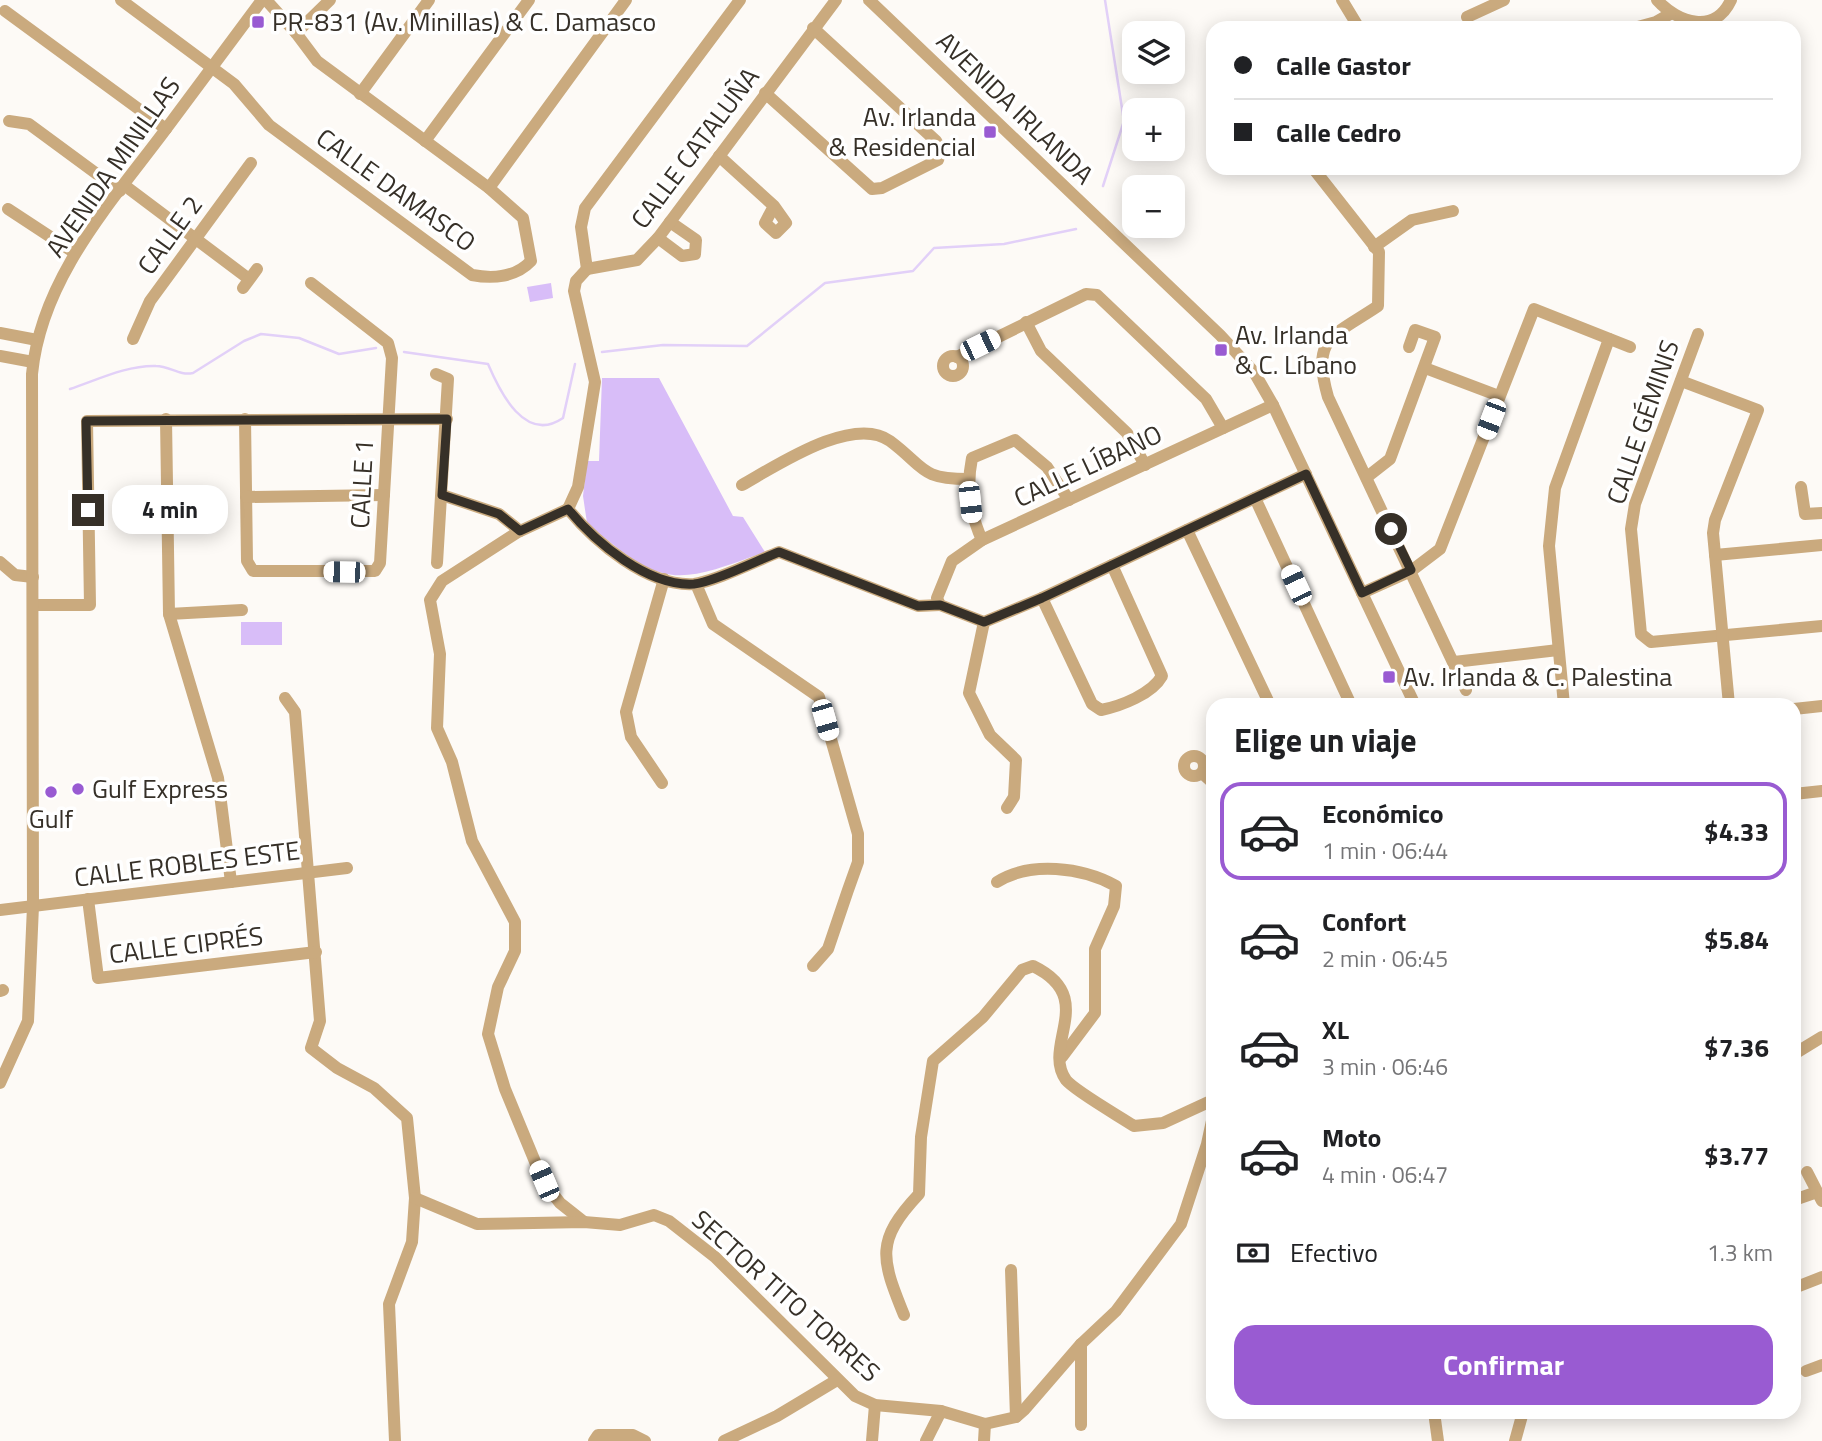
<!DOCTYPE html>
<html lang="es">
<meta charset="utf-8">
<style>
body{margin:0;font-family:"Titillium Web",sans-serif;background:#f2f2f2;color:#202124;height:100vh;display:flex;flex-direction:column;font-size:26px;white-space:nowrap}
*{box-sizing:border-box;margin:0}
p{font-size:23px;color:#757577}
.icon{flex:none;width:38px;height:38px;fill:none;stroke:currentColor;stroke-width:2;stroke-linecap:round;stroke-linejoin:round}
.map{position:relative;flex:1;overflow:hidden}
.details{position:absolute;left:1206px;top:698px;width:595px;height:721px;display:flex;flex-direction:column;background:#fff;border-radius:21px;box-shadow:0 4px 18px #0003}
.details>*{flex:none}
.top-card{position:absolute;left:1206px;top:21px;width:595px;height:154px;border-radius:21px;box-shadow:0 4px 18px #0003;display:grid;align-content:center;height:154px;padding:0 28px;background:#fff}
.buttons{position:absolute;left:1122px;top:21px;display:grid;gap:14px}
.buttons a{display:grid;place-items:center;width:63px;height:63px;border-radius:14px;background:#fff;box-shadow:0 4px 18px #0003;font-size:35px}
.end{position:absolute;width:32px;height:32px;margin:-16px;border:9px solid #363028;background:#fff;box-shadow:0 0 0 4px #fff}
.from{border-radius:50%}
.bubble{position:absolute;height:49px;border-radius:21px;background:#fff;box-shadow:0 4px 18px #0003;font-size:23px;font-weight:700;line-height:49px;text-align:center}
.car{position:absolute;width:21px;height:42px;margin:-21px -10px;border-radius:9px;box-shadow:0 0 5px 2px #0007;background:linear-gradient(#fff 24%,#345 0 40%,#fff 0 76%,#345 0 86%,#fff 0)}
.top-card b{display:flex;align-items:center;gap:24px;height:66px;font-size:26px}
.top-card b+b{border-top:2px solid #e0e0e0}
.top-card i{width:18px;height:18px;background:#202124}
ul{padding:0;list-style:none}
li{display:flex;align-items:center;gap:21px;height:98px;margin:0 14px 10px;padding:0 14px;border:4px solid transparent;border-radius:21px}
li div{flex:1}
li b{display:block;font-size:26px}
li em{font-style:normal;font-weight:700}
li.active{border-color:#995bd2}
li>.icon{width:63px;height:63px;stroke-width:1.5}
h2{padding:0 28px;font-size:32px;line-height:84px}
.pay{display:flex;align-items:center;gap:18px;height:77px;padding:0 28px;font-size:26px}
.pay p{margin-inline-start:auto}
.primary-button{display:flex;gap:14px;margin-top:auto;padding:14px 28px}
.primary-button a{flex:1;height:80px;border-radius:21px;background:#995bd2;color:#fff;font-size:28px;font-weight:700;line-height:80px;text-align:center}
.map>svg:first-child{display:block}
.green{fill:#d8bdf8}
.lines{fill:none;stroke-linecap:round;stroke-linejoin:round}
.stream{stroke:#e2d0f8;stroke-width:2.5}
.minor{stroke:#caaa7e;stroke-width:12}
.route{stroke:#363028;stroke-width:9}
.poi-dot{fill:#995bd2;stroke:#fff;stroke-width:2.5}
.labels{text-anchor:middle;stroke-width:7;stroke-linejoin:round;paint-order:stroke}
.poi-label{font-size:26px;fill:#363028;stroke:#fff;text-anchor:start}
.street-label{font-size:26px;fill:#363028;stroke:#fff}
</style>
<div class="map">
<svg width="1822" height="1441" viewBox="0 0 1822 1441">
<rect width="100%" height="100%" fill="#fdfaf6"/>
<g class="green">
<path d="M551 283 553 298 530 302 527 287Z"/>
<path d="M602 378H659L733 516 743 517 765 552C674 586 663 588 587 523L583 496 587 461H599Z"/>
<rect x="241" y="622" width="41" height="23"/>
</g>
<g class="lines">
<g class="stream">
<path d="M1103 186 1124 121 1105 0"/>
<path d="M404 352 488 364C500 392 525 444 563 418L575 364"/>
<path d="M602 352 663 345 747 346 825 283 913 271 934 248 1004 244 1076 229"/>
<path d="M70 389C97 380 127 365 156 366 170 366 179 376 193 373L244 341 261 334 299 338 339 354 376 348"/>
</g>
<g class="minor">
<path d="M121 0 234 84 269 125 472 275C493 279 516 277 531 261L523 218 489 188 317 61 296 33 266 0"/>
<path d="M869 0 1220 335 1254 372 1273 405 1415 705"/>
<path d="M1342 0 1359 28"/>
<path d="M1657 0C1678 23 1715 35 1731 0"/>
<path d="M5 11 166 129"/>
<path d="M1467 17 1504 0"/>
<path d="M1634 28 1656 22 1670 14"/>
<path d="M296 33 330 0"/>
<path d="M765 93 872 189 882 188 938 160 941 150 936 141 813 28"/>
<path d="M360 94 429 0"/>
<path d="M9 121 29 124 120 191"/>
<path d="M425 141 529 0"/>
<path d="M719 156 774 206 786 223 776 233 765 223 774 206"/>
<path d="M1313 168 1379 252 1378 306C1332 337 1311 337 1328 397L1466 690"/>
<path d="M124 185 249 279"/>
<path d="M489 188 626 0"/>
<path d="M8 209 75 253"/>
<path d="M658 238 682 256 695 254 696 240 670 222"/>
<path d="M1374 247 1412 220 1453 211"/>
<path d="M587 269 637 260 658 238 836 0"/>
<path d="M587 269 581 227 585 208 740 0"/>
<path d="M243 288 257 269"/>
<path d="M1026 322 1041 351 1127 433 1145 465"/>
<path d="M0 333 37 340"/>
<path d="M1698 334 1635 504 1631 529 1641 634 1651 642 1822 626"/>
<path d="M133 339 150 301 251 163"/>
<circle cx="953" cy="366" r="10"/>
<path d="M0 356 33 362"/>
<path d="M957 357 1086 294 1097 295 1206 399 1223 428"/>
<path d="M1425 368 1499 396"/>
<path d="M436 374 448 379 437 563"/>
<path d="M1681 381 1758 410 1715 520 1713 533 1729 705"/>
<path d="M1273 405 982 540 952 561 937 598 940 605 984 622 1042 598 1306 474"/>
<path d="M166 419 169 614 218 778 231 882"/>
<path d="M245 419 247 561 253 571H375L380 563 392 358 388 343 311 283"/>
<path d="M1367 477 1390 459 1435 337 1415 330 1409 347"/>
<path d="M742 485C776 466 853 414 890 441 925 467 919 479 968 479"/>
<path d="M1801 487 1805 514 1822 513"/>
<path d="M442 495 499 514 520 531"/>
<path d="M246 497 384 495"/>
<path d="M1255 498 1351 705"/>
<path d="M568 509 518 532 442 581 430 600 440 654 437 728 452 762 472 841 515 922V951L498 987 488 1034 505 1089 543 1181 560 1203 584 1222"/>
<path d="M568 509C595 542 648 587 694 584 714 582 758 560 779 552L918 606 940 605"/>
<path d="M568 509 578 487 595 382 574 291 576 281 587 269"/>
<path d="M1187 530 1270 705"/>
<path d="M982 540C970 513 966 488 972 458L1015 440 1047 467 1069 500"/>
<path d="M1715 555 1822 545"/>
<path d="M0 562 15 575 33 577"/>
<path d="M696 584 713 624 819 697 858 834V862L848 890 828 949 813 966"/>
<path d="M1362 593 1411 571 1440 549 1534 309 1630 347"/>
<path d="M1042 598 1092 704 1101 710C1121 706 1152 694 1162 676L1112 565"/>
<path d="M33 605H90L87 421 447 419"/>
<path d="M169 614 242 610"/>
<path d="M984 622 969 693 990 735 1016 760 1014 797 1007 808"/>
<path d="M1454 662 1558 650"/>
<path d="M285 698 295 712 320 1021 311 1048 337 1068 374 1088 407 1118 415 1198 412 1242 389 1304 395 1441"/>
<path d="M1564 705 1549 546 1555 488 1609 339"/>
<path d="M1794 709 1822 706"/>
<circle cx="1194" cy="766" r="10"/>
<path d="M1202 773 1213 783"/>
<path d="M662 783 631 737 626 712 664 579"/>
<path d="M1794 794 1822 791"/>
<path d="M997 882C1030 861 1082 867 1116 886L1114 906 1095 949V1013L1062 1057"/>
<path d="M88 899 98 978 316 952"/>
<path d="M0 910 347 868"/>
<path d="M0 991 3 990"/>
<path d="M1794 1054 1822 1037"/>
<path d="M0 1083 28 1021 33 906 32 374C41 280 108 206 163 133 196 89 229 44 262 0"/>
<path d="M1807 1172 1822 1201"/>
<path d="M415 1198 477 1224 584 1222 620 1225 654 1215 669 1221 715 1257 855 1396 875 1405 941 1411 985 1424 1016 1417 1024 1410 1081 1344 1116 1311 1181 1224 1207 1144 1213 1116"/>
<path d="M1794 1200 1817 1192"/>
<path d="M1011 1270 1016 1417"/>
<path d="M1794 1288 1822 1277"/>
<path d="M904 1315C881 1258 875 1241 919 1194L921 1137 933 1061 983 1017 1022 970 1033 966C1099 998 1041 1045 1066 1080 1075 1091 1119 1116 1134 1126L1163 1123 1213 1100"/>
<path d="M1081 1344V1425"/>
<path d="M1806 1371 1822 1365"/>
<path d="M1434 1412 1438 1441"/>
<path d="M594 1441 598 1435H633L645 1441"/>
<path d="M724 1441 777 1416 837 1380"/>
<path d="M872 1441 875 1405"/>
<path d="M926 1441 941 1411"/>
<path d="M984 1441 985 1424"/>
<path d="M1515 1441 1523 1412"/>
</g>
</g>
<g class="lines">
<path class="route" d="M88 510 86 421 447 419 442 495 499 514 520 531 568 509C595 542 648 587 694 584 714 582 758 560 779 552L918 606 940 605 984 622 1042 598 1306 474 1362 593 1411 570 1391 529"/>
</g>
<g class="poi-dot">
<rect x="251" y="15" width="14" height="14" rx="3.5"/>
<rect x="983" y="125" width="14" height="14" rx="3.5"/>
<rect x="1214" y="343" width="14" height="14" rx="3.5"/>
<rect x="1382" y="670" width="14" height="14" rx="3.5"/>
<circle cx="78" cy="789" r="7"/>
<circle cx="51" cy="792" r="7"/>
</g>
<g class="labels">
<g class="poi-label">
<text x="272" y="31">PR-831 (Av. Minillas) &amp; C. Damasco</text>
<text x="976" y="126" text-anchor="end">Av. Irlanda<tspan x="976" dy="30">&amp; Residencial</tspan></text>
<text x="1235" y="344">Av. Irlanda<tspan x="1235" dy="30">&amp; C. Líbano</tspan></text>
<text x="1403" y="686">Av. Irlanda &amp; C. Palestina</text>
<text x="92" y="798">Gulf Express</text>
<text x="51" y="828" text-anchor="middle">Gulf</text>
</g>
<g class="street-label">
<text transform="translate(1015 108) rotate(44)" y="9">AVENIDA IRLANDA</text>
<text transform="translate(695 148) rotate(-53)" y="9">CALLE CATALUÑA</text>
<text transform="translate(113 167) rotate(-55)" y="9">AVENIDA MINILLAS</text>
<text transform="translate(396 190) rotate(36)" y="9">CALLE DAMASCO</text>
<text transform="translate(170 235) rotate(-54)" y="9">CALLE 2</text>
<text transform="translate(1643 422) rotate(-71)" y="9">CALLE GÉMINIS</text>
<text transform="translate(1088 466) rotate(-25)" y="9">CALLE LÍBANO</text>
<text transform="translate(362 484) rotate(-87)" y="9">CALLE 1</text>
<text transform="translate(187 864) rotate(-7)" y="9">CALLE ROBLES ESTE</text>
<text transform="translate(186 945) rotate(-7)" y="9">CALLE CIPRÉS</text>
<text transform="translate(786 1296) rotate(42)" y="9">SECTOR TITO TORRES</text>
</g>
</g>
</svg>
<div class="buttons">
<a><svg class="icon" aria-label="layers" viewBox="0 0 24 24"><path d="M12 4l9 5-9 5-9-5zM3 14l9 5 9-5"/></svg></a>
<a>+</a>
<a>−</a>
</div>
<i class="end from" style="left:1391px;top:529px"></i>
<i class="end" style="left:88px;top:510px"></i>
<div class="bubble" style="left:112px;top:485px;width:116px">4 min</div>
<i class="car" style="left:980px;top:345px;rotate:64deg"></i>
<i class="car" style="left:1491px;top:419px;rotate:201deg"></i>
<i class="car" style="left:970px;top:502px;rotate:174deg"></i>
<i class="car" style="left:344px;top:572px;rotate:271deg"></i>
<i class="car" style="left:1296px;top:585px;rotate:335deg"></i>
<i class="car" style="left:825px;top:720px;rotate:164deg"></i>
<i class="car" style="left:544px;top:1181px;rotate:337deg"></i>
<div class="top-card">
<b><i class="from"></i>Calle Gastor</b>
<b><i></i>Calle Cedro</b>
</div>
<section class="details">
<h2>Elige un viaje</h2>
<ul>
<li class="active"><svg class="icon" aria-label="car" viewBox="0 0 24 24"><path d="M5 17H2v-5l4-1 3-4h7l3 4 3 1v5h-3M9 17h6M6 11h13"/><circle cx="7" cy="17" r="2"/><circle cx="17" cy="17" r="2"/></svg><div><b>Económico</b><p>1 min · 06:44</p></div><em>$4.33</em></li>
<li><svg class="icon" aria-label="car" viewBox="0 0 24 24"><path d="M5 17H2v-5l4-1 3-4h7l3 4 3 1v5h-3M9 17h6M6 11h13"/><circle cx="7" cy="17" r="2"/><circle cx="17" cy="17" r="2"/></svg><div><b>Confort</b><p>2 min · 06:45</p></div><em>$5.84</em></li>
<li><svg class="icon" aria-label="car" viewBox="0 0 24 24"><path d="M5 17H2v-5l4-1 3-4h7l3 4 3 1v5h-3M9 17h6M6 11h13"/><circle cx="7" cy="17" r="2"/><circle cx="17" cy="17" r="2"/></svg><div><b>XL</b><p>3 min · 06:46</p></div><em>$7.36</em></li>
<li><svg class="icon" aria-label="car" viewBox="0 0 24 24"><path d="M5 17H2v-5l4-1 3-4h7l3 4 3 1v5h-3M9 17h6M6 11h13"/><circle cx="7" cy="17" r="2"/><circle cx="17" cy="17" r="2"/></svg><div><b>Moto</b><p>4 min · 06:47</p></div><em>$3.77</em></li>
</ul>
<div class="pay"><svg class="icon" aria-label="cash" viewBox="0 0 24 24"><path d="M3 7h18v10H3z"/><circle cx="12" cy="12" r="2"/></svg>Efectivo<p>1.3 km</p></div>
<div class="primary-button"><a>Confirmar</a></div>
</section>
</div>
